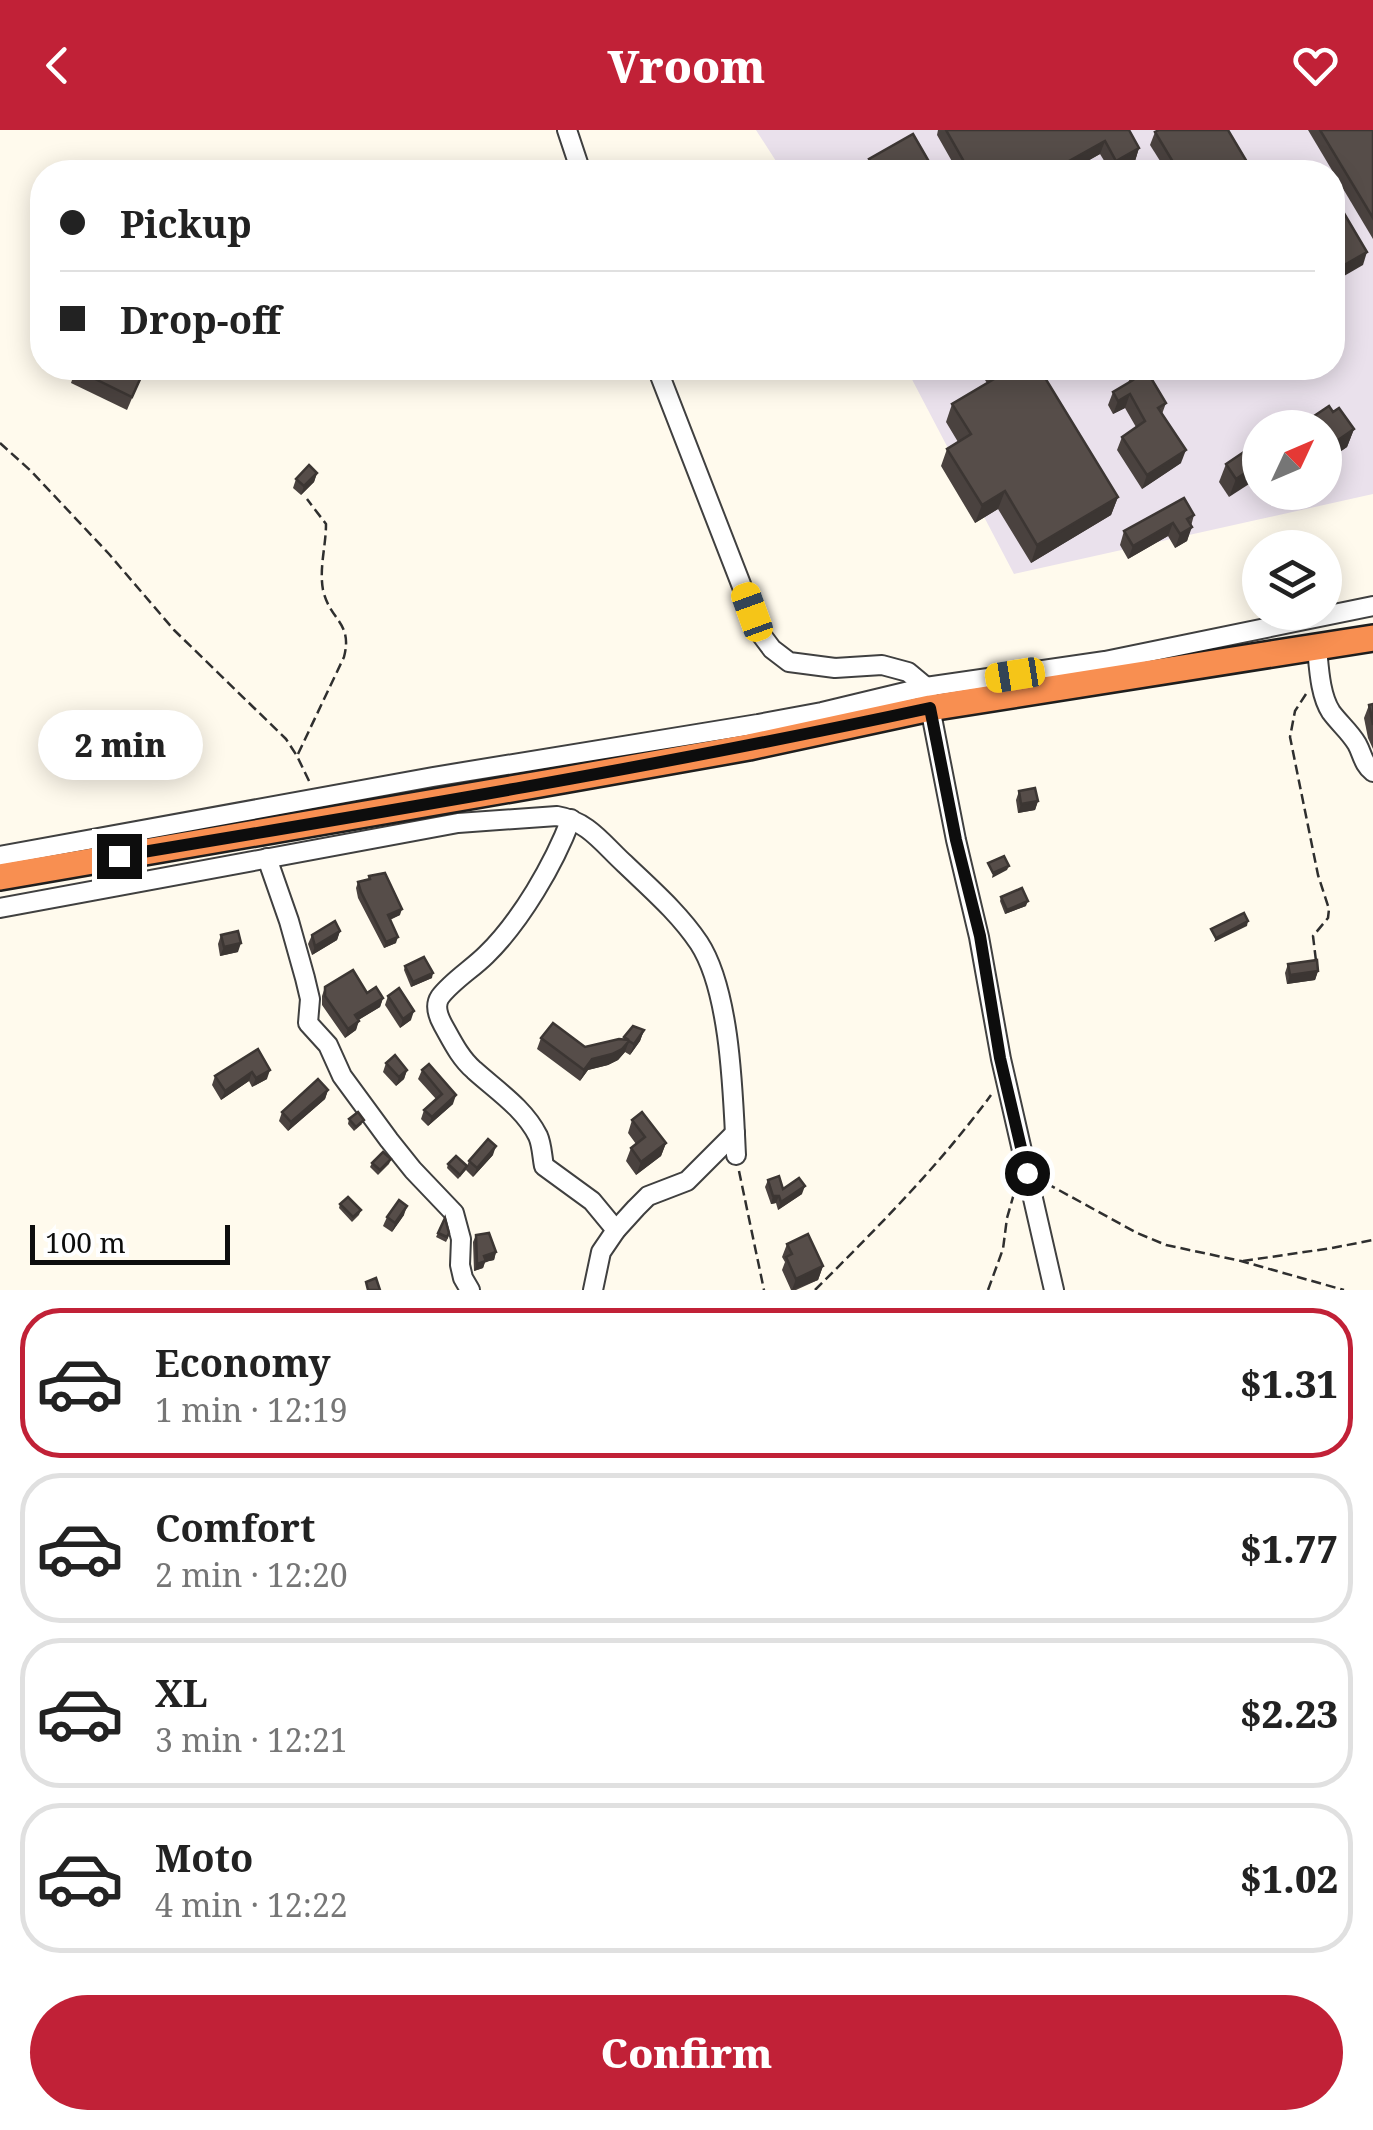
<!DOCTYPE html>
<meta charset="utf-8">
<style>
body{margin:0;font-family:"Noto Serif",serif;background:#f2f2f2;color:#222;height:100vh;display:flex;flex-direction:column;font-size:38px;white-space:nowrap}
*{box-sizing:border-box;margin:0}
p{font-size:32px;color:#767676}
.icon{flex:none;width:55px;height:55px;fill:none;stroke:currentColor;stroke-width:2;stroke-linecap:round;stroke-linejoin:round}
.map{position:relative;height:1160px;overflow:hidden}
.details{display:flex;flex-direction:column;background:#fff;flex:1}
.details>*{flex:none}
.hud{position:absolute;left:30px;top:30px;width:1315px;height:220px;border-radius:40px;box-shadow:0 5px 25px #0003;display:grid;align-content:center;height:220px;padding:0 30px;background:#fff}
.needle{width:65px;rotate:46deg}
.buttons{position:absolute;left:1242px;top:280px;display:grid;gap:20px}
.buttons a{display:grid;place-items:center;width:100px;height:100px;border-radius:50%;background:#fff;box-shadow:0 5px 25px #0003;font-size:50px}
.scale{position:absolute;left:30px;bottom:25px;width:200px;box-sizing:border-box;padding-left:10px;border:5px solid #0d0d0d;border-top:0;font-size:28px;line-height:35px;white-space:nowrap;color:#0d0d0d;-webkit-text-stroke:8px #fff;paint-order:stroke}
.end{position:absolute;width:45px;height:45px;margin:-22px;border:12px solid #0d0d0d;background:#fff;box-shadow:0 0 0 5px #fff}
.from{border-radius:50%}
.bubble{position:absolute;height:70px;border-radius:35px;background:#fff;box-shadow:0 5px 25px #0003;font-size:32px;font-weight:800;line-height:70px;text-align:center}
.car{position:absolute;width:30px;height:60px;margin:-30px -15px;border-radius:12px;box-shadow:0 0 8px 2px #0007;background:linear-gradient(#f5c518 24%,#345 0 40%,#f5c518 0 76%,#345 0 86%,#f5c518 0)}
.hud b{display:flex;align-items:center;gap:35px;height:95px;font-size:38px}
.hud b+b{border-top:2px solid #e0e0e0}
.hud i{width:25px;height:25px;background:#222}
ul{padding:18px 0 0;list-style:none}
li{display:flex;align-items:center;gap:30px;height:150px;margin:0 20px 15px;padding:0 10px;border:5px solid #e0e0e0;border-radius:40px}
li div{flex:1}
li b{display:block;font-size:38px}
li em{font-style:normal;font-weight:800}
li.on{border-color:#c12137}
li>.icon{width:90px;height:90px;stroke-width:1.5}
.cta{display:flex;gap:20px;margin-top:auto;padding:20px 30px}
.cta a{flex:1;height:115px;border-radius:60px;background:#c12137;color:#fff;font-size:40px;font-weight:800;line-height:115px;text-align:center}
header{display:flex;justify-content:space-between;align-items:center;height:130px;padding:0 30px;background:#c12137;color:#fff;font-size:45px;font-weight:800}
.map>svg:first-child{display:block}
.industrial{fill:#eae1ec;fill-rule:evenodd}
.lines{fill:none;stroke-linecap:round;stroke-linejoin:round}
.minor-casing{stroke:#404040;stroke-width:22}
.highway-casing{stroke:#1e1e1e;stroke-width:30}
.path{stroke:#2f2f2f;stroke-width:2.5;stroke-dasharray:10 5;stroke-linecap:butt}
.minor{stroke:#fff;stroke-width:18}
.highway{stroke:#f88f51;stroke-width:25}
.wall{fill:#4a423f}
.shaded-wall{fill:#3c3633}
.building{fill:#564d49;stroke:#3c3633;stroke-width:2.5}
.route{stroke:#0d0d0d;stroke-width:12}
</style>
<header><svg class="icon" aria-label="back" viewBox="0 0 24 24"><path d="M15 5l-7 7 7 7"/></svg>Vroom<svg class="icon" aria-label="heart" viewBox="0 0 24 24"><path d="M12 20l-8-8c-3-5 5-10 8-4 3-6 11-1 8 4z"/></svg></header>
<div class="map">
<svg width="1373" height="1160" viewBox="0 0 1373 1160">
<rect width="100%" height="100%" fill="#fffaed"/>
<path class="industrial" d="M756 0H1373V364L1014 444 906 238H1332V42H783ZM1260 298H1325V362H1260Z"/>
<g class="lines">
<defs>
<g id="minor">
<path d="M567 0 581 42"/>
<path d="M657 238 760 503 772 519 789 532 835 538 882 535 908 542 926 557 956 710 979 807 1001 929 1054 1160"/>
<path d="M1317 518C1319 538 1320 565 1331 582 1339 593 1350 602 1357 614 1363 625 1363 634 1373 642"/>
<path d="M571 689C554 734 521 791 486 825 472 839 452 851 440 867 434 876 438 886 443 895 452 911 460 928 474 940 496 960 524 978 538 1006 542 1015 542 1026 544 1036L592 1071 616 1100"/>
<path d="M0 726 433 647 758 594 822 582 926 557 1105 531 1373 476"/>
<path d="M267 728 289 791 305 848 310 869 308 893 328 915 342 946 389 1010 413 1040 454 1083 461 1109 460 1135 463 1148 470 1160"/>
<path d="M0 778 458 693 557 686C588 691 603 714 625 734 651 759 679 783 699 813 731 862 733 967 736 1025"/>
<path d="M593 1160 601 1122 616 1100 636 1078 648 1066 687 1051 735 1003"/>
</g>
<path id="highway" d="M0 747 563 650 749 617 930 578 1373 508"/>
</defs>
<use href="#minor" class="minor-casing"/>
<use href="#highway" class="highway-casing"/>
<g class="path">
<path d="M0 313 31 341 109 424 174 500 286 609 297 626 310 653"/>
<path d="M1306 564 1295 581 1290 607 1318 745 1329 779 1328 788 1313 806 1316 831"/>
<path d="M298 624 344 527C353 492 330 491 323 460 319 438 326 416 326 394L307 369"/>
<path d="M739 1041 764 1160"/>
<path d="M1046 1053 1137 1103 1166 1115 1241 1131 1344 1160"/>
<path d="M1243 1131 1332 1118 1373 1110"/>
<path d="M815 1160C877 1098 939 1036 991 965"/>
<path d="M988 1160 1003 1119 1007 1088 1015 1060"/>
</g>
<use href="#minor" class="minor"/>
<use href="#highway" class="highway"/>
</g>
<g class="wall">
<path d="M938 0H1129L1139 18 1135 31 1114 42H1111L1100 24 1068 42H958L937 5Z"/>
<path d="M1308 0H1373V109Z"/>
<path d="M1155 2 1253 42H1167L1150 15Z"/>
<path d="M869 29 935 42H864Z"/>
<path d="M76 238 141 247 127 280 71 253Z"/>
<path d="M977 238H1039L1118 367 1111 385 1031 433 998 379 975 393 941 336 947 319 958 312 946 292 952 274 987 253Z"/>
<path d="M1131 246 1166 273 1162 284 1181 333 1142 359 1117 320 1122 307 1136 297 1125 278 1113 284 1108 275 1113 262 1128 253Z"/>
<path d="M1329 276 1333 282 1339 278 1354 299 1347 317 1325 332V298H1307L1311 288Z"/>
<path d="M1260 311 1229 367 1219 352 1226 334Z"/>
<path d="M317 343 314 352 301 365 293 358 296 349Z"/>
<path d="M1194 385 1187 411 1175 418 1168 406 1128 429 1120 415 1124 401Z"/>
<path d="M1373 574V619L1368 608 1364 588 1369 575Z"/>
<path d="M1019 661 1038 671 1035 680 1018 683 1016 670Z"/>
<path d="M369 746 400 785 390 790 396 813 384 818 358 768 356 758 358 752 368 750Z"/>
<path d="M1001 767 1026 776 1005 784 1000 771Z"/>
<path d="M340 801 337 810 312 825 308 814 312 805Z"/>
<path d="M221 805 238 822 220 826 218 814Z"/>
<path d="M1288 834 1318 841 1315 850 1287 854 1285 843Z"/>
<path d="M405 836 432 848 411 857 404 840Z"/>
<path d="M325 857 367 863 383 868 380 877 358 890 356 900 345 908 322 875V866Z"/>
<path d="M388 866 411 890 400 898 385 875Z"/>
<path d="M644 900 640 911 630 925 625 922 618 930 608 935 588 940 580 951 537 919 541 908 585 917 624 910V907Z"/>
<path d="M258 919 267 949 252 957 249 951 221 970 212 955 215 946Z"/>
<path d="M386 933 407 940 404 949 396 956 383 942Z"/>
<path d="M422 940 453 974 428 996 421 989 424 980 436 969 418 949Z"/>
<path d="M328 960 325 969 288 1001 279 991 282 982Z"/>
<path d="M349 989 362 994 354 1001 348 994Z"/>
<path d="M632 990 666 1013 661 1026 636 1045 626 1031 631 1018 636 1014 628 1003Z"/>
<path d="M493 1025 473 1047 466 1040 458 1049 447 1038 448 1034 467 1036 469 1031Z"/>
<path d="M391 1029 389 1034 378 1045 370 1037 372 1033Z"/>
<path d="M768 1050 783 1059 802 1064 778 1080 776 1073 771 1074 765 1057Z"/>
<path d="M340 1074 361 1080 359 1085 352 1092 339 1078Z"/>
<path d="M404 1085 392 1102 383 1096 387 1087Z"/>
<path d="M445 1088 448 1108 446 1112 436 1107Z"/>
<path d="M476 1105 496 1122 494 1130 485 1132 483 1138 474 1141 473 1112Z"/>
<path d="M787 1114 823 1136 818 1150 796 1160H791L782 1140 785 1132 782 1127Z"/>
</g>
<g class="shaded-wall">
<path d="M1105 11 1100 24 1068 42H1059L1062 35Z"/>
<path d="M1139 18 1135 31 1112 42 1116 31Z"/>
<path d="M1367 122 1363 135 1332 153V142Z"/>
<path d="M1130 264 1125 278 1113 284 1118 271Z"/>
<path d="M1354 299 1347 317 1325 332V319Z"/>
<path d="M1186 320 1181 333 1142 359 1147 345Z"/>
<path d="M1260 333V347L1229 367 1236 349Z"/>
<path d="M317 343 314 352 301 365 304 356Z"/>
<path d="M1005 361 998 379 975 393 982 375Z"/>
<path d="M1118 367 1111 385 1031 433 1037 415Z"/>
<path d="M1173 393 1168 406 1128 429 1133 416Z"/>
<path d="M1192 397 1187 411 1175 418 1180 404Z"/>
<path d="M1038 671 1035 680 1018 683 1021 674Z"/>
<path d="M1009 736 1007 740 992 748 993 743Z"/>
<path d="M1028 771 1026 776 1005 784 1007 780Z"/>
<path d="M402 779 400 785 386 791 388 785Z"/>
<path d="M1248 791 1247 796 1214 812 1216 808Z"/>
<path d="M340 801 337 810 312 825 315 816Z"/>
<path d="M398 807 396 813 384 818 386 812Z"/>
<path d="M241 813 238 822 220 826 224 817Z"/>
<path d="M1318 841 1315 850 1287 854 1290 845Z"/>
<path d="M433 843 432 848 411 857 413 852Z"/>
<path d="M383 868 380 877 352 894 355 885Z"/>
<path d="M414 881 411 890 400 898 403 889Z"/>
<path d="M359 891 356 900 345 908 348 899Z"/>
<path d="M644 900 640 911 630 925 634 914Z"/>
<path d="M629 911 625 922 618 930 608 935 588 940 580 951 584 940 592 929Z"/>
<path d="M270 940 267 949 252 957 256 948Z"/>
<path d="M407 940 404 949 396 956 399 947Z"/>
<path d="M252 942 249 951 221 970 225 961Z"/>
<path d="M328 960 325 969 288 1001 291 992Z"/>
<path d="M456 965 453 974 428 996 432 987Z"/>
<path d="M666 1013 661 1026 636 1045 641 1032Z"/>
<path d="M496 1016 493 1025 473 1047 477 1038Z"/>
<path d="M805 1056 802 1064 778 1080 781 1072Z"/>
<path d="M773 1066H779L776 1073 771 1074Z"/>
<path d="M407 1076 404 1085 392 1102 395 1093Z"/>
<path d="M496 1122 494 1130 485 1132 483 1138 474 1141 477 1134 484 1126Z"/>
<path d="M823 1136 818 1150 792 1160 796 1149Z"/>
</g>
<g class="building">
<path d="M946 0H1129L1139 18 1116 31 1105 11 1062 35 1066 42H970Z"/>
<path d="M1159 0H1228L1253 42H1179L1155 2Z"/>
<path d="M1320 0H1373V88Z"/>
<path d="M913 4 935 42H877L869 29Z"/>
<path d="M1316 35 1320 42H1302Z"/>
<path d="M1332 63 1367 122 1332 142Z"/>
<path d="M76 238H122L141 247 132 267 75 239Z"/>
<path d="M995 238H1039L1118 367 1037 415 1005 361 982 375 947 319 971 304 952 274 999 246Z"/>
<path d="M1145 238 1166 273 1158 278 1186 320 1147 345 1122 307 1145 291 1130 264 1118 271 1113 262 1133 250 1131 246Z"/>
<path d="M1329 276 1333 282 1339 278 1354 299 1325 319V298H1312L1316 295 1311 288Z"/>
<path d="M1260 311V333L1236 349 1226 334Z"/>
<path d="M309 335 317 343 304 356 296 349Z"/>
<path d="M1184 368 1194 385 1187 389 1192 397 1180 404 1173 393 1133 416 1124 401Z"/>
<path d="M1373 574V595L1369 575Z"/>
<path d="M1035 658 1038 671 1021 674 1019 661Z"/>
<path d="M1004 726 1009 736 993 743 988 733Z"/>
<path d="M385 743 402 779 388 785 398 807 386 812 361 762 358 752 370 749 369 746Z"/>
<path d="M1022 758 1028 771 1007 780 1001 767Z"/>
<path d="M1244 783 1248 791 1216 808 1211 799Z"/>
<path d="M335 791 340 801 315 816 312 805Z"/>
<path d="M238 801 241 813 224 817 221 805Z"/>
<path d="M424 827 433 843 413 852 405 836Z"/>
<path d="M1317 830 1318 841 1290 845 1288 834Z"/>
<path d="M353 840 367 863 376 857 383 868 355 885 359 891 348 899 325 866V857Z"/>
<path d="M399 858 414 881 403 889 388 866Z"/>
<path d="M553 893 585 917 619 909 629 910 624 907 633 896 644 900 634 914 629 911 622 919 612 924 592 929 584 940 541 908Z"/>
<path d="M258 919 270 940 256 948 252 942 225 961 215 946Z"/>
<path d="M395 925 407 940 399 947 386 933Z"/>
<path d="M429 934 456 965 432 987 424 980 442 964 422 940Z"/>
<path d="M318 949 328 960 291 992 282 982Z"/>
<path d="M358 982 364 990 356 997 349 989Z"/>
<path d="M642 982 666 1013 641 1032 631 1018 645 1007 632 990Z"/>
<path d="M488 1009 496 1016 477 1038 469 1031Z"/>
<path d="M383 1022 391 1029 380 1040 372 1033Z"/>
<path d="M456 1026 467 1036 460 1045 448 1034Z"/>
<path d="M779 1046 783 1059 799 1048 805 1056 781 1072 779 1066H773L768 1050Z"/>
<path d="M348 1067 361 1080 353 1087 340 1074Z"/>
<path d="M399 1070 407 1076 395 1093 387 1087Z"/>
<path d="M445 1088 449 1103 447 1107 438 1103Z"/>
<path d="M489 1103 496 1122 484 1126 486 1131 477 1134 476 1105Z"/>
<path d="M808 1104 823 1136 796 1149 786 1127 792 1124 787 1114Z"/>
<path d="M376 1148 380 1160H368L366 1152Z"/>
</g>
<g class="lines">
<path class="route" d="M119 726C390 681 661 636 930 578L956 710 980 806 1000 928 1027 1043"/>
</g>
</svg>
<div class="buttons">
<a><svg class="needle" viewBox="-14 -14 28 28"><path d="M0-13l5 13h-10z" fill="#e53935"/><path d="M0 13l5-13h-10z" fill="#767676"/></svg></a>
<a><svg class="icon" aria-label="layers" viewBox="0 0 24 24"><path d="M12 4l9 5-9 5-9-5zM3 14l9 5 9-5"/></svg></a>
</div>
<div class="scale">100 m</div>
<i class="end from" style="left:1027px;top:1043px"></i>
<i class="end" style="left:119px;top:726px"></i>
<div class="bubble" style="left:38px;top:580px;width:165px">2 min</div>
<i class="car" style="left:752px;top:482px;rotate:340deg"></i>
<i class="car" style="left:1015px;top:545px;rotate:261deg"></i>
<div class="hud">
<b><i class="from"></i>Pickup</b>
<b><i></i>Drop-off</b>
</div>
</div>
<section class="details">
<ul>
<li class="on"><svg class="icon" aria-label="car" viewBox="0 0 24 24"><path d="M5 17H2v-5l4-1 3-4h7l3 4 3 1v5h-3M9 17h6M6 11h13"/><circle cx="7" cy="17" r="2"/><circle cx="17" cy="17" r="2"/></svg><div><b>Economy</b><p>1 min · 12:19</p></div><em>$1.31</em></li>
<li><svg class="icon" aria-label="car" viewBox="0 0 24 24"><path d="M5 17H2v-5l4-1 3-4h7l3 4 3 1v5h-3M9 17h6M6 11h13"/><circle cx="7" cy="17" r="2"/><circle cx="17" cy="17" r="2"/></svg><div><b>Comfort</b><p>2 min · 12:20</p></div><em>$1.77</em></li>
<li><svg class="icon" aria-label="car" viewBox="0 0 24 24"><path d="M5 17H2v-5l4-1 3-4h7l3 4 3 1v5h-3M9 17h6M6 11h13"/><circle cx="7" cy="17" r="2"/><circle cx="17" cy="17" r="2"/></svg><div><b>XL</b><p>3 min · 12:21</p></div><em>$2.23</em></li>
<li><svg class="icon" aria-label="car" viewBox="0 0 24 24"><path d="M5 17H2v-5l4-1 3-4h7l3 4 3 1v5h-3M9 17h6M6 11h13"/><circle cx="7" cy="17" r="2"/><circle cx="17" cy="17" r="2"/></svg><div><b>Moto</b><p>4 min · 12:22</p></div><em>$1.02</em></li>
</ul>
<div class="cta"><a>Confirm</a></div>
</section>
